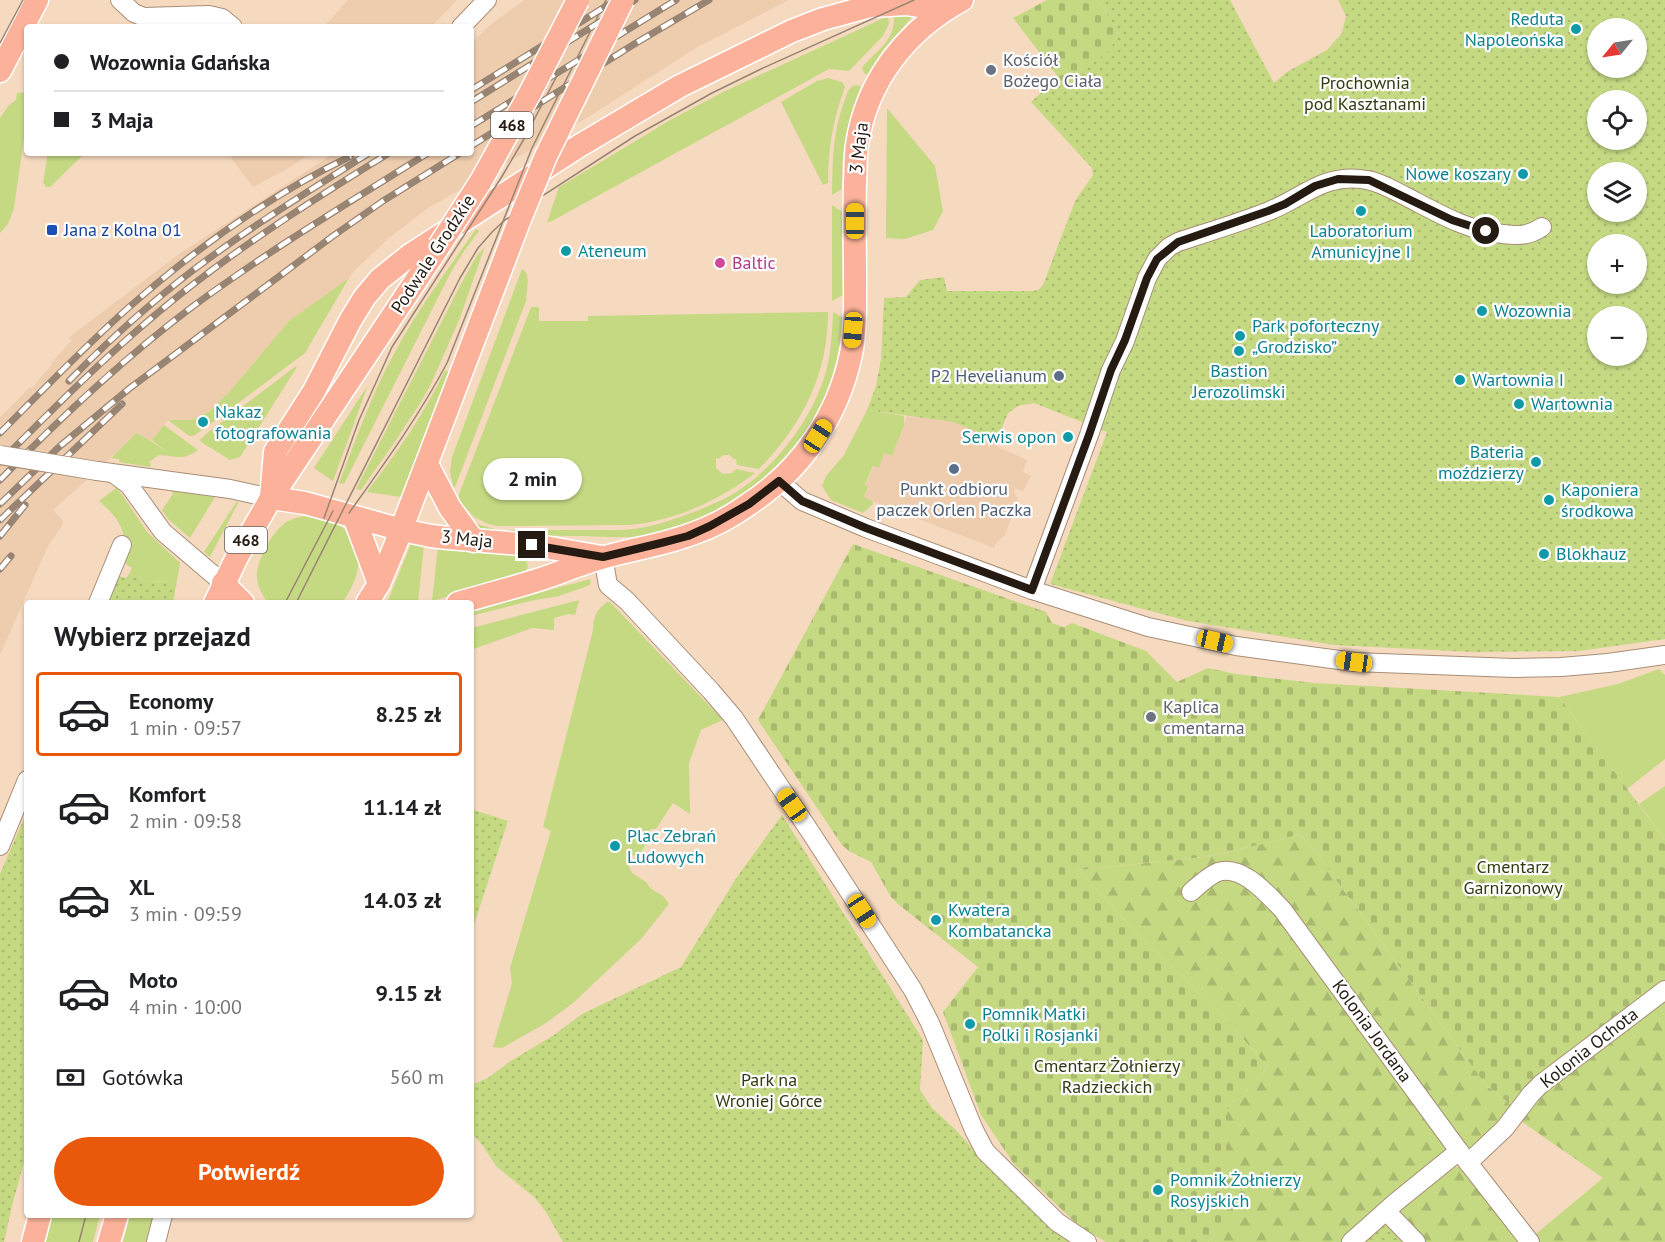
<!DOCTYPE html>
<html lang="pl">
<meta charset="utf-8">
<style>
body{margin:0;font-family:"PT Sans",sans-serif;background:#f2f2f2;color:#202124;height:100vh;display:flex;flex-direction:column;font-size:22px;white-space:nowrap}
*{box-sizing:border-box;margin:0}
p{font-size:20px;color:#757577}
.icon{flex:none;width:33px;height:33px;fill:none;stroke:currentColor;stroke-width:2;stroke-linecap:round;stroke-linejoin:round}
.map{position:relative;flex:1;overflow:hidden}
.side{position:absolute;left:24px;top:600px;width:450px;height:618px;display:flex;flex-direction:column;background:#fff;border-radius:6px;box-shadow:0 2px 4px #0004}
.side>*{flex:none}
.top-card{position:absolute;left:24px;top:24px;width:450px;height:132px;border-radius:6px;box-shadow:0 2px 4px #0004;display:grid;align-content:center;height:132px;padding:0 30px;background:#fff}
.needle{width:39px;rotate:240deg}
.fabs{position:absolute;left:1587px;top:18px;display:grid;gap:12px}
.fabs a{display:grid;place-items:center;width:60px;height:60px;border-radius:50%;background:#fff;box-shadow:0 2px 4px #0004;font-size:30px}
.end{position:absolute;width:27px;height:27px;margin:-14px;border:8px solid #251b12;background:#fff;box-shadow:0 0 0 3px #fff}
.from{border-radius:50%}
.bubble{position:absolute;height:42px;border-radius:21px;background:#fff;box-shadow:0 2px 4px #0004;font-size:20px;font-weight:700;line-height:42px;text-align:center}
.car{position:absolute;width:18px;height:36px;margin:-18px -9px;border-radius:8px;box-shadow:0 0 4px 2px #0007;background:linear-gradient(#f5c518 24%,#345 0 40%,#f5c518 0 76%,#345 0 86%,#f5c518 0)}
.top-card b{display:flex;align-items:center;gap:21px;height:57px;font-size:22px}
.top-card b+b{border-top:2px solid #e0e0e0}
.top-card i{width:15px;height:15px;background:#202124}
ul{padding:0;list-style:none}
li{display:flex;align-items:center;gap:18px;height:84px;margin:0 12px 9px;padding:0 18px;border:3px solid transparent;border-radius:6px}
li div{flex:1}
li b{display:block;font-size:22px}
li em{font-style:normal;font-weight:700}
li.on{border-color:#ea580c}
li>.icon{width:54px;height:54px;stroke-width:1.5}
h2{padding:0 30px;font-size:27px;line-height:72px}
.pay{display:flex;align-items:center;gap:15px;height:66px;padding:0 30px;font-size:22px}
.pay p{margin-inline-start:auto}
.action{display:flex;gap:12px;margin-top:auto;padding:12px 30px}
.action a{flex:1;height:69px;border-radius:36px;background:#ea580c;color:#fff;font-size:24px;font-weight:700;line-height:69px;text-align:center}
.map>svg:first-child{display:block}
.built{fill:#eeccae}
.green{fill:#c5d983}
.forest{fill:url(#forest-firs)}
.cemetery{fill:url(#cemetery-stones)}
.park{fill:url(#park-dots);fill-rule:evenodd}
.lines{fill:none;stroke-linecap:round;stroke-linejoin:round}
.minor-casing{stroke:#a88e76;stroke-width:20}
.major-casing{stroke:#fff;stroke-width:25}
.minor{stroke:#fff;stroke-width:18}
.major{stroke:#fcb29a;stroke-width:22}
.tram{stroke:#988472;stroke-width:1.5}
.rail-casing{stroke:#988472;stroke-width:7}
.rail{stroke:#fff;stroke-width:4.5;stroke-dasharray:14;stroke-linecap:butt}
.minor-bridge-casing{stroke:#a88e76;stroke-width:20;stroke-linecap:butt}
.major-bridge-casing{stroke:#fff;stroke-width:25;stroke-linecap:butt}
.minor-bridge{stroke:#fff;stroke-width:18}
.major-bridge{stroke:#fcb29a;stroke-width:22}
.route{stroke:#251b12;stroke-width:8}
.culture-dot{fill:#0f9aa8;stroke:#fff;stroke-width:2}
.worship-dot{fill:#6b7280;stroke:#fff;stroke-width:2}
.transit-dot{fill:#1a4fb4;stroke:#fff;stroke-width:2}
.hotel-dot{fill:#d1479c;stroke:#fff;stroke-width:2}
.service-dot{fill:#5c6f8a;stroke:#fff;stroke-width:2}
.labels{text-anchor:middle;stroke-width:4.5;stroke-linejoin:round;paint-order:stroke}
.shield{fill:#fff;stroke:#665f59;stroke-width:1.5}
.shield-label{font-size:16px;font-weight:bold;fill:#251b12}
.culture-label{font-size:18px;fill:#0d838f;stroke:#fff;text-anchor:start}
.worship-label{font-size:18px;fill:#5b616d;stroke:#fff;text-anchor:start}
.park-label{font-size:18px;fill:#323b12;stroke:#fff}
.street-label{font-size:18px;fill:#251b12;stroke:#fff}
.transit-label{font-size:18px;fill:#164399;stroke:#fff;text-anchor:start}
.hotel-label{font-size:18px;fill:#b23c85;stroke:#fff;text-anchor:start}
.service-label{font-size:18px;fill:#4e5e75;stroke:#fff;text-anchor:end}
</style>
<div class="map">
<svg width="1665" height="1242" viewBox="0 0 1665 1242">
<defs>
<pattern id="forest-firs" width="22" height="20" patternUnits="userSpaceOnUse" patternTransform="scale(1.5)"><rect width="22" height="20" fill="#c5d983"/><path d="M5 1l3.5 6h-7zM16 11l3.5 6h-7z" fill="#a9ba70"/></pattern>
<pattern id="cemetery-stones" width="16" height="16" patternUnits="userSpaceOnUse" patternTransform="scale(1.5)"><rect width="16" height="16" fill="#c5d983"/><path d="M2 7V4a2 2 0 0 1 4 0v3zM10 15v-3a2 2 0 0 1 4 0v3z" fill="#a9ba70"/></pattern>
<pattern id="park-dots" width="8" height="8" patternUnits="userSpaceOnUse" patternTransform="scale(1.5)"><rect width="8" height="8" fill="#c5d983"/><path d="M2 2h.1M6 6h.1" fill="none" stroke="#a9ba70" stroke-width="1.8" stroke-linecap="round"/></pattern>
</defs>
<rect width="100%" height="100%" fill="#f6dac0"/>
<g class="built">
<path d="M348 0H457L431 27H324Z"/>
<path d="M524 0H789L694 49 590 116 428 208 389 238 355 270 349 278 289 321 230 391 209 412 192 420H168L151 441 136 433 86 481 53 510 63 521 62 526 48 546 0 655V417L30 387 32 388 37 382V381L49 368 52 362 72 340 68 338 179 254 334 153H471V44L490 25Z"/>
<path d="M235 153H311L292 166 253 187 231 158Z"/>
<path d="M907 416 953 422 995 439 998 447 1027 460 1023 472 1031 476 1023 491 1015 488 1014 492 1018 500 1005 535 996 543 994 548 864 498 868 488 865 486 874 466 884 453 892 456Z"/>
</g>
<g class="green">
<path d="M894 13 912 15V17L883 50 867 75 864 73 862 68 864 65C880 48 896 39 894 13Z"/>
<path d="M888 16 889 24 883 36 849 71 829 69 550 222H547L559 187 672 119 723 92Z"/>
<path d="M828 78 842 82 845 87C833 119 828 149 828 183L823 185 781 102 817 81Z"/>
<path d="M854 85 861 86C847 122 841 151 842 189L832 195C833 161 832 138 843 105 846 97 847 89 854 85Z"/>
<path d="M27 92V116L14 208 8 224 0 233V118L9 105 16 100 17 93Z"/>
<path d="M887 108 935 166 943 211 933 230 905 239 886 238Z"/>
<path d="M48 153H85L50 187H46L43 182Z"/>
<path d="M832 205 842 212 843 295 832 301Z"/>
<path d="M476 229 479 231 464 251 451 272 344 484 339 483C356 439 372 393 395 352 418 309 448 269 476 229Z"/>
<path d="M485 246 460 318 431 384 421 402 392 446 361 490 356 489 462 282 476 257Z"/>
<path d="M522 269 526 272 528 280 526 301 455 487H453L450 472 452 457Z"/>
<path d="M349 278 305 353 209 425 203 421 199 426 201 431C196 434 193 438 188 435L168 420H192L209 412 230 391 289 321Z"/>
<path d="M531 307H539V321H588V316L828 312C828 374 803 424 759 469L737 465 736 459H734L729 455H723L719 459 716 458V468L723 474 732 473 736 469 755 473C720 500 675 521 630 525L498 526 488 524 474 517 464 506 458 497Z"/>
<path d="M833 312 842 317C838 428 760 514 652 535 628 539 595 536 570 536 546 535 521 537 497 534 493 533 488 533 484 532 480 531 476 527 472 525L473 521 480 525 499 530C529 530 560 530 590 530 607 530 624 531 640 528 654 526 667 521 680 517 700 510 720 502 738 491 777 465 811 420 825 375 831 355 832 333 833 312Z"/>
<path d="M296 366 297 367 240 457 230 460 201 442 200 440 206 434Z"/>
<path d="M445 370 449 372 401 497 367 492C397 452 424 415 445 370Z"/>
<path d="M368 385 333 481 314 468Z"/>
<path d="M867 410 904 416V425L892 456 884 453 879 468 873 466 865 485 868 487 864 497 873 502V504L863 513 831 500 822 486 826 476 844 455Z"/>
<path d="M164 425 198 450C183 461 176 456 159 455L149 462 151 464 150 467 119 462V459L111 458 136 433 151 441 167 452 152 440Z"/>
<path d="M116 488 123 496 147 532 180 563 177 580 173 581 147 582 129 574 132 568C115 559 127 545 122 530 118 518 108 509 99 501Z"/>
<path d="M171 491 215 497 190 538 168 519 162 510 173 494Z"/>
<path d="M237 501 238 503 210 557 204 552Z"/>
<path d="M308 516C362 521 372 563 342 603H268C263 596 257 586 257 577 256 561 272 532 285 523 292 518 300 517 308 516Z"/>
<path d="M412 541 424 544 418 603H387Z"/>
<path d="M438 546 523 554C528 562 531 570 521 575L432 601Z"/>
<path d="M591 579 590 585 559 596 530 601 471 616V610Z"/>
<path d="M579 600 575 615 569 614 554 618V630L532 628 471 650V628Z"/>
<path d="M607 602H610L723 720 701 730 689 763 690 814 673 803 656 829H651L646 837 647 843 641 852 630 858 629 866 632 873 646 882 650 888 663 896 669 904 641 939 573 1003 546 1023 502 1048 493 1047 512 983 510 968 551 831 543 827 593 630C593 617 596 610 607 602Z"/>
<path d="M1659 669 1665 675V759L1627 789 1559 697 1618 684Z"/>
<path d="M1665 786V840L1639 804Z"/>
<path d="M52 1215H100L93 1242H44Z"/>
<path d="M130 1215H153L146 1242H123Z"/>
</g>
<g class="forest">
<path d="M1299 834 1315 851 1486 1085 1511 1105 1475 1154 1459 1143 1344 1242H1208L1253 1194 1226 1167V1111L1268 1067 1219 1012 1142 938 1078 870 1204 857 1280 840Z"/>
<path d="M1665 995V1242H1533L1531 1238 1603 1178 1518 1119 1534 1096Z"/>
<path d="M1448 1167H1459L1469 1170 1524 1242H1423L1394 1211Z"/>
</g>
<g class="cemetery">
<path d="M1047 0H1098L1118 32 1110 52 1062 82 1013 18Z"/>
<path d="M853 544 1046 612 1052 623 1064 627 1072 623 1146 651 1177 682 1208 668 1236 674 1314 683 1559 697 1665 840V987L1510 1104 1486 1085 1315 851 1299 834 1280 840 1204 857 1078 870 1142 938 1219 1012 1268 1067 1226 1111V1167L1254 1194 1208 1242H1106L1079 1226 1014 1164 981 1115 943 1012 978 967 899 905 891 897 871 862 849 851 842 845 758 720Z"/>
</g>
<g class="park">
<path d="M1098 0H1230L1274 83 1287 72 1327 50 1342 33 1346 16 1338 0H1665V639L1579 651 1473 652 1334 645 1188 621 1050 584 1107 432 1034 403 1018 406 1008 413 997 440 953 422 867 410 876 386 881 359 884 298 906 297 920 280 944 277 947 291H1032L1038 290 1043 285 1075 201 1093 175 1092 168 1031 102 1058 77 1063 82 1110 51 1118 32ZM1598 28H1636V68H1598ZM1598 100H1636V140H1598ZM1598 172H1636V212H1598ZM1598 244H1636V284H1598ZM1598 316H1636V356H1598Z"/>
<path d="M129 574 147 582 173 581 177 580 173 603H103L116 575 126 578Z"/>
<path d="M471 809 508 821 471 934Z"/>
<path d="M27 811V1151L12 1206 4 1242H0V874Z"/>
<path d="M782 815 923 1040 920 1090 932 1108 956 1130 993 1172 1054 1226 1079 1242H563L546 1212 535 1198 496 1166 483 1146 471 1132V1085L488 1078 509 1062 554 1035 582 1014 681 967 737 877Z"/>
<path d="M1387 1215 1413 1242H1356Z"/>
</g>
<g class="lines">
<defs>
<g id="minor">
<path d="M120 0 134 13 144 17 209 15 222 18 233 27"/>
<path d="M461 27 487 0"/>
<path d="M97 471 230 489 271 498"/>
<path d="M114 474 129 485 163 532 223 583"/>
<path d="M779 481 802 501 814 506 866 528 1032 590 1148 627 1236 646 1354 662 1513 668 1561 667 1608 663 1665 655"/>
<path d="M603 557 608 585 627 601 711 691 734 718 811 833 913 990 930 1023 974 1130 985 1151 1057 1222 1087 1242"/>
<path d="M1032 590 1089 435 1111 370 1125 341 1147 278 1157 259 1169 247 1178 242C1208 232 1239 223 1269 211 1304 197 1325 172 1367 180 1380 182 1393 190 1405 196 1436 212 1467 231 1503 234 1518 236 1529 236 1542 227"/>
<path d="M98 603 122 545"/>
<path d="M0 846 27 780"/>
<path d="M1191 892C1199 885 1208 876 1218 872 1242 864 1267 894 1282 909L1459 1151 1530 1242"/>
<path d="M1468 1163 1505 1128 1531 1094 1541 1084 1665 990"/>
<path d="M1386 1211 1416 1242"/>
<path d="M156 1242 163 1215"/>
<path d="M1351 1242 1396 1202 1459 1151"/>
</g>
<g id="major">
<path d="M0 71 37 0"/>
<path d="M427 464 450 508 474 541"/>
<path d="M271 498 275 452 314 391 350 321 364 298 380 279 410 255 579 146 680 86 792 31 823 19 871 6 906 4 944 10"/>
<path d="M271 498 305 503 402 530 431 536 448 538 533 545 602 557"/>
<path d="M354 517 379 584"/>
<path d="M223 583 243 603"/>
<path d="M215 603 237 557 271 498 439 246"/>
<path d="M367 603 379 584 395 546 520 219"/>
<path d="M458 603C485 595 513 588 541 579 562 572 583 563 605 557 633 549 662 545 689 535 710 528 731 517 749 504 802 469 838 416 851 354 856 331 855 301 855 277 855 245 854 213 855 182 856 170 855 157 857 145 866 82 906 30 962 0"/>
<path d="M33 1242 40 1215"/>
<path d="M109 1242 117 1215"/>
</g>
</defs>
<use href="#minor" class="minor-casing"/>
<use href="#major" class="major-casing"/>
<use href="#minor" class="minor"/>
<use href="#major" class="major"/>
<g class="tram">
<path d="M0 43 23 0"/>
<path d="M349 513C384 464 419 416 447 363L532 148 606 0"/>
<path d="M324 518 359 420 392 347 501 178 524 139 561 68"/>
<path d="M285 603 333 511"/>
<path d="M296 603 460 278 478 248 493 231 505 220 635 136 712 93 761 69 914 0"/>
<path d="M79 1242 86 1215"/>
</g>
<defs>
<g id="rail">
<path d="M471 90 616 0"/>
<path d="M471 102 635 0"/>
<path d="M471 126 676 0"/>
<path d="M471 146 636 43 709 0"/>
<path d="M69 381C114 335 162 292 215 254 264 218 317 186 369 153"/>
<path d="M0 433C42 391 83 348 128 308 194 250 272 194 351 156"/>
<path d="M0 462C61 401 122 339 191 286 254 237 321 195 389 153"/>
<path d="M0 480C60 418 123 359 192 307 268 251 348 203 428 153"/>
<path d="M0 504 60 446 130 388 333 236 383 201 460 153"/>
<path d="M0 520 122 404"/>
<path d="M0 536 25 505"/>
<path d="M0 569 11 556"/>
</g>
</defs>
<use href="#rail" class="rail-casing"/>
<use href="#rail" class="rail"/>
<defs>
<path id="minor-bridge" d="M0 455 97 471"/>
<g id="major-bridge">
<path d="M520 219 546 156 623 0"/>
<path d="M439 246 481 181 530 93 578 0"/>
</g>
</defs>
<use href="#minor-bridge" class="minor-bridge-casing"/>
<use href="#major-bridge" class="major-bridge-casing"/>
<use href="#minor-bridge" class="minor-bridge"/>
<use href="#major-bridge" class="major-bridge"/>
</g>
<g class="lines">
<path class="route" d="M532 545 603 557 661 543 688 536 710 526 749 504 779 481 802 501 814 506 866 528 1032 590 1089 435 1111 370 1125 340 1147 278 1157 259 1178 242 1268 211 1285 204 1315 186 1338 179 1369 180 1452 220 1486 231"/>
</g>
<g class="culture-dot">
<circle cx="1576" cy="29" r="6"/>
<circle cx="1523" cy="174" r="6"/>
<circle cx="1361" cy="211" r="6"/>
<circle cx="566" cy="251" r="6"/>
<circle cx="1482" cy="311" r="6"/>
<circle cx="1240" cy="336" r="6"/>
<circle cx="1239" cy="351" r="6"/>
<circle cx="1460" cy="380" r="6"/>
<circle cx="1519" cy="404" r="6"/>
<circle cx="203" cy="422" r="6"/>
<circle cx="1068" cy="437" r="6"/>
<circle cx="1536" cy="462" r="6"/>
<circle cx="1549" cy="500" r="6"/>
<circle cx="1544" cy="554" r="6"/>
<circle cx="615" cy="846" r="6"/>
<circle cx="936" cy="920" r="6"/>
<circle cx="970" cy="1024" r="6"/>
<circle cx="1158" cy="1190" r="6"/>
</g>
<g class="worship-dot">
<circle cx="991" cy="70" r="6"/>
<circle cx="1151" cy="717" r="6"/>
</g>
<rect class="transit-dot" x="46" y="224" width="12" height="12" rx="3"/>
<circle class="hotel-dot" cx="720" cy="263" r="6"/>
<g class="service-dot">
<circle cx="1059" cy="376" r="6"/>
<circle cx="954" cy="469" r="6"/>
</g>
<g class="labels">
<g class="shield">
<rect x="491" y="112" width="42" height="26" rx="4.5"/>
<rect x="225" y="527" width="42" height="26" rx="4.5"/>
</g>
<g class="shield-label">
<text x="512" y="131">468</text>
<text x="246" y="546">468</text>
</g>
<g class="culture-label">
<text x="1564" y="25" text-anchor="end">Reduta<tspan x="1564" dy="21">Napoleońska</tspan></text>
<text x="1511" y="180" text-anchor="end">Nowe koszary</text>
<text x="1361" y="237" text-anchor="middle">Laboratorium<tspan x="1361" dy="21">Amunicyjne I</tspan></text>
<text x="578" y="257">Ateneum</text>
<text x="1494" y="317">Wozownia</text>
<text x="1252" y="332">Park poforteczny<tspan x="1252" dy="21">„Grodzisko”</tspan></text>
<text x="1239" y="377" text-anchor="middle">Bastion<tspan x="1239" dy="21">Jerozolimski</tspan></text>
<text x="1472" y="386">Wartownia I</text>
<text x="1531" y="410">Wartownia</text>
<text x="215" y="418">Nakaz<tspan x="215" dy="21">fotografowania</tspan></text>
<text x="1056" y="443" text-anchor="end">Serwis opon</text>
<text x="1524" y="458" text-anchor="end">Bateria<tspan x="1524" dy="21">moździerzy</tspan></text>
<text x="1561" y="496">Kaponiera<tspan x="1561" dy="21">środkowa</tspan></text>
<text x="1556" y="560">Blokhauz</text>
<text x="627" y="842">Plac Zebrań<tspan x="627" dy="21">Ludowych</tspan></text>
<text x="948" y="916">Kwatera<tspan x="948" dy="21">Kombatancka</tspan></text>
<text x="982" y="1020">Pomnik Matki<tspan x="982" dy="21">Polki i Rosjanki</tspan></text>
<text x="1170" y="1186">Pomnik Żołnierzy<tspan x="1170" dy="21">Rosyjskich</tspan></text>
</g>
<g class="worship-label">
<text x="1003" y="66">Kościół<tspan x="1003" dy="21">Bożego Ciała</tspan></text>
<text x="1163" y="713">Kaplica<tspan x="1163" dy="21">cmentarna</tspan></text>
</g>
<g class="park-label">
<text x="1365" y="89">Prochownia<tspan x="1365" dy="21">pod Kasztanami</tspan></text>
<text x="1513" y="873">Cmentarz<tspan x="1513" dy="21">Garnizonowy</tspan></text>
<text x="1107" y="1072">Cmentarz Żołnierzy<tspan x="1107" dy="21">Radzieckich</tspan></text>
<text x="769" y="1086">Park na<tspan x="769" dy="21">Wroniej Górce</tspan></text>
</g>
<g class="street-label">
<text transform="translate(859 148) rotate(-83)" y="6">3 Maja</text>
<text transform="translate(433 254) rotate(-57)" y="6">Podwale Grodzkie</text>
<text transform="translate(467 539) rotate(6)" y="6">3 Maja</text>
<text transform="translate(1372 1031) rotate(54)" y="6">Kolonia Jordana</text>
<text transform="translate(1589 1048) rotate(-38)" y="6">Kolonia Ochota</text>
</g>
<g class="transit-label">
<text x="64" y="236">Jana z Kolna 01</text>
</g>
<g class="hotel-label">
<text x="732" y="269">Baltic</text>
</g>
<g class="service-label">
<text x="1047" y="382">P2 Hevelianum</text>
<text x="954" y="495" text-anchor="middle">Punkt odbioru<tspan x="954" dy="21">paczek Orlen Paczka</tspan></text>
</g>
</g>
</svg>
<div class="fabs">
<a><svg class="needle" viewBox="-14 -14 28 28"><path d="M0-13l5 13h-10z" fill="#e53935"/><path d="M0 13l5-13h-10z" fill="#757577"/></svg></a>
<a><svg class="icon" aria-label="locate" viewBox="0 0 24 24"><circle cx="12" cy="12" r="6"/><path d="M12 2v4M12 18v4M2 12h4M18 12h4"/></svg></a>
<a><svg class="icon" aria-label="layers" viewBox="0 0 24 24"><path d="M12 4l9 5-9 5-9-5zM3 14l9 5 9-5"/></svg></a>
<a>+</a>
<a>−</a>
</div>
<i class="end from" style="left:1486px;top:231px"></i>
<i class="end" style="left:532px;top:545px"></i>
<div class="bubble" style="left:483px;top:458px;width:99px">2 min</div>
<i class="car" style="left:855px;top:221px;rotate:0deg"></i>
<i class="car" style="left:853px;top:330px;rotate:184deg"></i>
<i class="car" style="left:818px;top:436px;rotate:33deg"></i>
<i class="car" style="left:1215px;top:641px;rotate:103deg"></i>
<i class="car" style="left:1354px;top:662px;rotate:278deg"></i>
<i class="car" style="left:792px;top:805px;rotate:325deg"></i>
<i class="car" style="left:862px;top:911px;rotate:147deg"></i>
<div class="top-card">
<b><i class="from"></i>Wozownia Gdańska</b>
<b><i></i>3 Maja</b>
</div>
<section class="side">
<h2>Wybierz przejazd</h2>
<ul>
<li class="on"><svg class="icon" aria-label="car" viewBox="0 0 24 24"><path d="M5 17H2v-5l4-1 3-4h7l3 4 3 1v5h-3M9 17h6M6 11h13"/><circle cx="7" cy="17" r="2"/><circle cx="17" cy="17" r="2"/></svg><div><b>Economy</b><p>1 min · 09:57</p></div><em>8.25 zł</em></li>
<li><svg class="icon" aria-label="car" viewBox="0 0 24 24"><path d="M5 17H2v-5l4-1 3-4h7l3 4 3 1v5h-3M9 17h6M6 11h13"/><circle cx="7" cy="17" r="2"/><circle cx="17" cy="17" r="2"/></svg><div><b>Komfort</b><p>2 min · 09:58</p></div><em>11.14 zł</em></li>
<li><svg class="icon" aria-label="car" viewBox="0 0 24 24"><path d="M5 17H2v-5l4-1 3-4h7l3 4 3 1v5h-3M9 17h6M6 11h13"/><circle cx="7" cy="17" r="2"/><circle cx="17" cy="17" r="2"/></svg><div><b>XL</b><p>3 min · 09:59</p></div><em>14.03 zł</em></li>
<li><svg class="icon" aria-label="car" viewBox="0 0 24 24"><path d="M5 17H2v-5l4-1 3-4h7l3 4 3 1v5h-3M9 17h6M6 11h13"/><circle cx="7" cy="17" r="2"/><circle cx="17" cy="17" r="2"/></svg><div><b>Moto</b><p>4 min · 10:00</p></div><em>9.15 zł</em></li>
</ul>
<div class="pay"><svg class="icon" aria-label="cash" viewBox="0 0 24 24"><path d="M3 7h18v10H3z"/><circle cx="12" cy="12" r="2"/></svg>Gotówka<p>560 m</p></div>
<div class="action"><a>Potwierdź</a></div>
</section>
</div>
